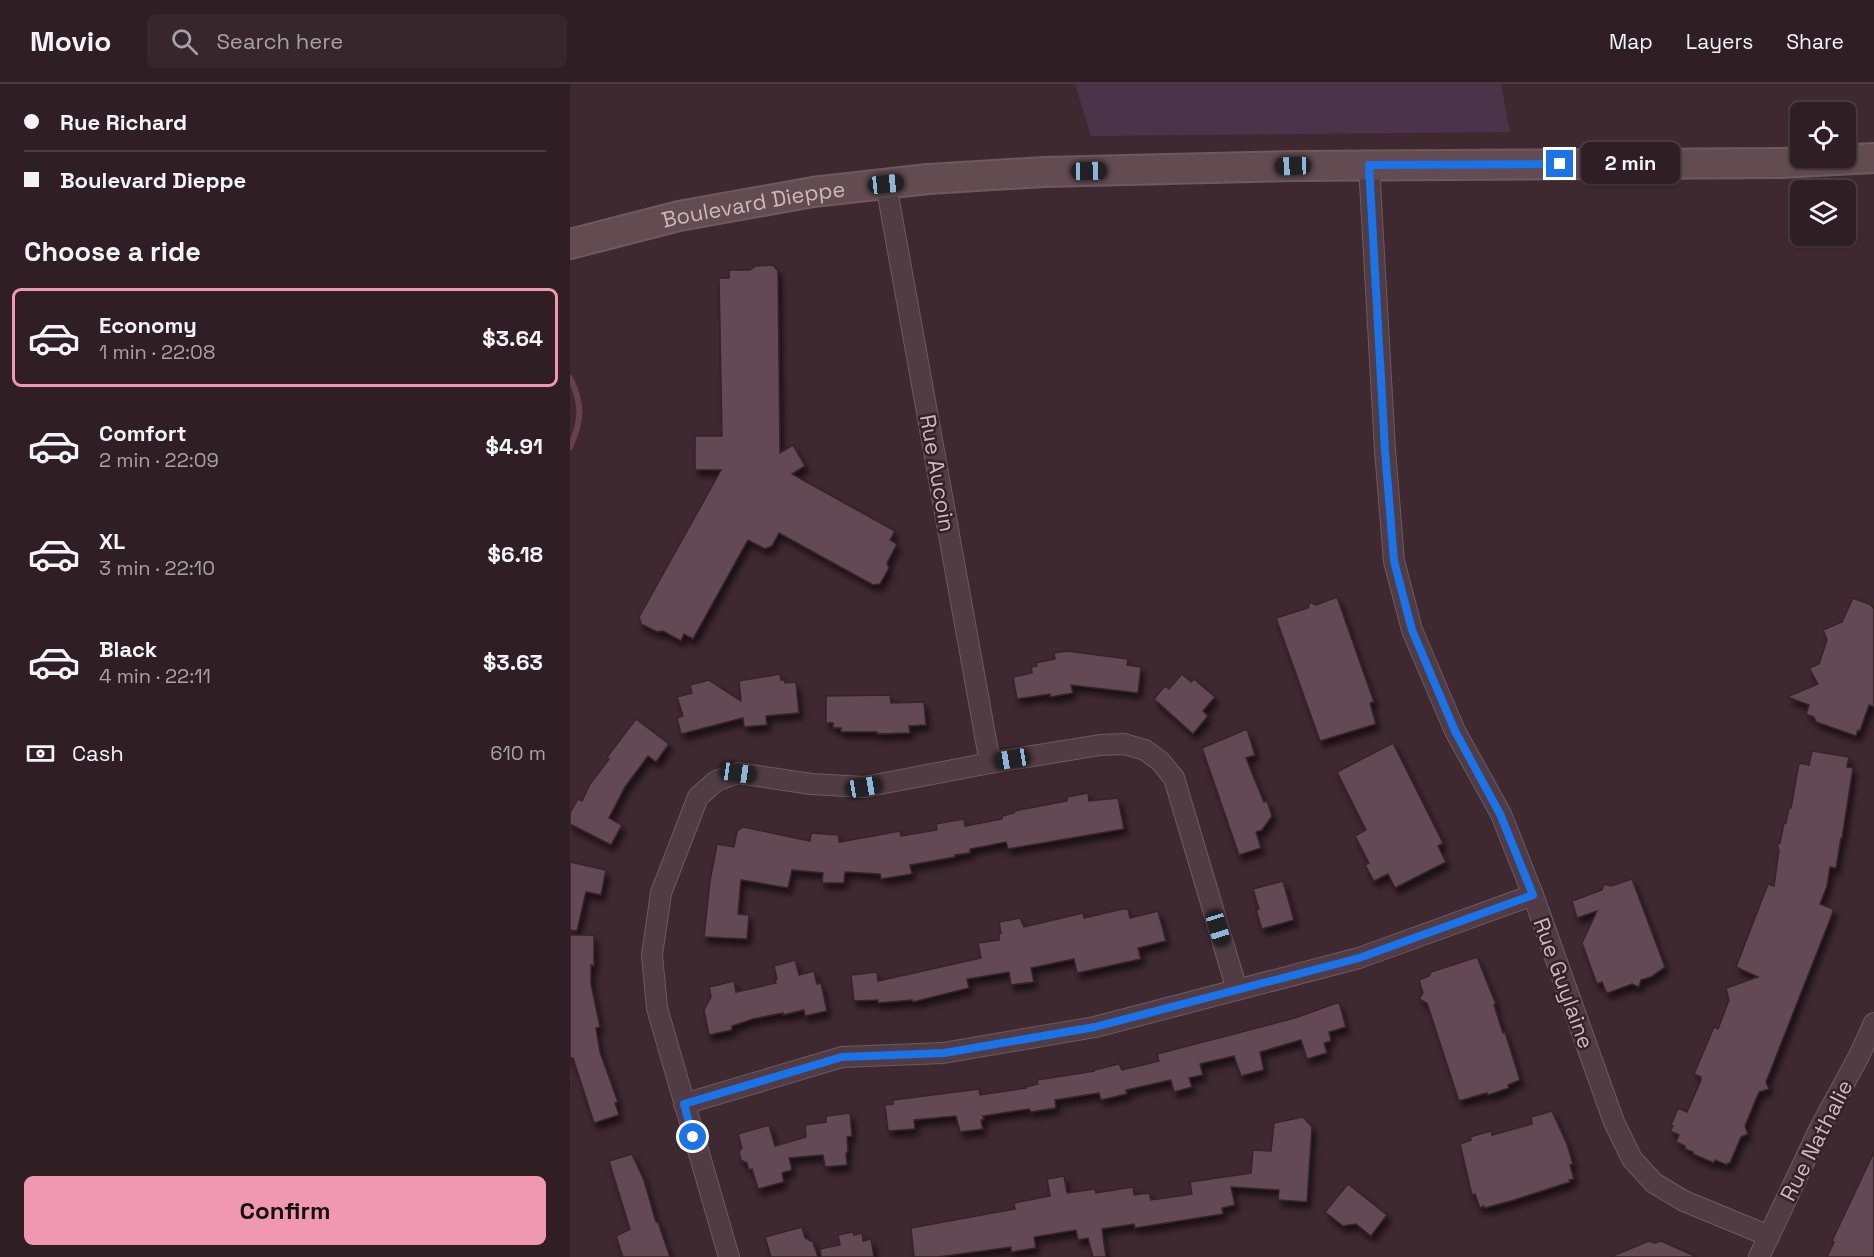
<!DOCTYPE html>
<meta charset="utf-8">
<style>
body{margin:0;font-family:"Space Grotesk",sans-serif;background:#37272c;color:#f1f3f6;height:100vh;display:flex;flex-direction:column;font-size:22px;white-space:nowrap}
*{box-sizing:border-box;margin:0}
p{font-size:20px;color:#a7a2a6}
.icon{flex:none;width:33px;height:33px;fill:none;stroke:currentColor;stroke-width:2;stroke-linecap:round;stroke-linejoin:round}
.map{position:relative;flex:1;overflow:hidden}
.sheet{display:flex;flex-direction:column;background:#2f1f24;width:570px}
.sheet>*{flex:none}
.guide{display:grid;align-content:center;height:132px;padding:0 24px;background:#2f1f24}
.fabs{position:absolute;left:1220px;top:18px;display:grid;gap:12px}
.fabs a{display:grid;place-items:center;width:66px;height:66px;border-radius:9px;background:#2f1f24;box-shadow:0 2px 4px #0004,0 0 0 2px #4a3d41;font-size:30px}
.end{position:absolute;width:27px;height:27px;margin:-14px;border:8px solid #1a73e8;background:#fff;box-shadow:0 0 0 3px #fff}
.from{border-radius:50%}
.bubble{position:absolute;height:42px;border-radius:9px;background:#2f1f24;box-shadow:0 2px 4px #0004,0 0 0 2px #4a3d41;font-size:20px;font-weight:800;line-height:42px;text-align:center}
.car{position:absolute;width:18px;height:36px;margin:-18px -9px;border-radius:8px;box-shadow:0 0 4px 2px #0007;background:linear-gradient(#222 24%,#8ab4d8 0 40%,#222 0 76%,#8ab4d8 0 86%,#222 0)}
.guide b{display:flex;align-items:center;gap:21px;height:57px;font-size:22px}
.guide b+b{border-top:2px solid #4a3d41}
.guide i{width:15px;height:15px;background:#f1f3f6}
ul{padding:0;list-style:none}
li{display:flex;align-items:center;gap:18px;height:99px;margin:0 12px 9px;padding:0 12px;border:3px solid transparent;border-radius:9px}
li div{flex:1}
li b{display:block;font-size:22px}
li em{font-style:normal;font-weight:800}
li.on{border-color:#f098b1}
li>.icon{width:54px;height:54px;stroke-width:1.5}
h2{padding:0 24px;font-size:27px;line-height:72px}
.pay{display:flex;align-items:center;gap:15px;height:66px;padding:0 24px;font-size:22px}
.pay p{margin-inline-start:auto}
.cta{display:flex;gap:12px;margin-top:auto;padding:12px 24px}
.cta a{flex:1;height:69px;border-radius:9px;background:#f098b1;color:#111;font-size:24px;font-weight:800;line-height:69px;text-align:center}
header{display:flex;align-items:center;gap:36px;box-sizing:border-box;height:84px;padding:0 30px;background:#2f1f24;border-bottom:2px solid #4a3d41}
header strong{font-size:28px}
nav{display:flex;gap:33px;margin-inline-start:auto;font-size:21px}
.search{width:420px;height:54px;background:#37272c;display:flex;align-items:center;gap:15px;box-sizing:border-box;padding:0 21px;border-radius:9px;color:#a7a2a6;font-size:22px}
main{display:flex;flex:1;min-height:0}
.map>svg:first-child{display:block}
.green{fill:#493449}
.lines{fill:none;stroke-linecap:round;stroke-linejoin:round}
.stream{stroke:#67404c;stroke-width:6}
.building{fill:#634a52;stroke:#372329;stroke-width:1.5;filter:url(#shadow)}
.minor-casing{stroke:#6d5a60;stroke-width:22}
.secondary-casing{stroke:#6d5a60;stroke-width:32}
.minor{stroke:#503c42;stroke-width:20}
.secondary{stroke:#624b51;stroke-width:28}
.route{stroke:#1a73e8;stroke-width:8}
.labels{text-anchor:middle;stroke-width:5;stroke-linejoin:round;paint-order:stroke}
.street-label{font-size:22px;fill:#cab9be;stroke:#352127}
</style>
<header>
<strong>Movio</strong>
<div class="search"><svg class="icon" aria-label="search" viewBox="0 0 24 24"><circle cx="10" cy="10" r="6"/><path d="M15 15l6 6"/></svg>Search here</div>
<nav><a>Map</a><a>Layers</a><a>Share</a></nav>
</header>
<main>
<section class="sheet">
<div class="guide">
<b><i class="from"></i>Rue Richard</b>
<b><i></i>Boulevard Dieppe</b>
</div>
<h2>Choose a ride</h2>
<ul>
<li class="on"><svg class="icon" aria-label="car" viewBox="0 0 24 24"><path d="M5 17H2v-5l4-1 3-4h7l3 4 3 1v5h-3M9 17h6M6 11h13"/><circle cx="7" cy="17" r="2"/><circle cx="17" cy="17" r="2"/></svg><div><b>Economy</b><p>1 min · 22:08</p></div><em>$3.64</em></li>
<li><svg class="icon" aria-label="car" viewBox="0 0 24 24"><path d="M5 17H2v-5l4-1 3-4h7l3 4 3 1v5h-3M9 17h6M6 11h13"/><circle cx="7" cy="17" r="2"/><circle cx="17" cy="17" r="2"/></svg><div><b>Comfort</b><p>2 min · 22:09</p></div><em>$4.91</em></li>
<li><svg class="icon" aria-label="car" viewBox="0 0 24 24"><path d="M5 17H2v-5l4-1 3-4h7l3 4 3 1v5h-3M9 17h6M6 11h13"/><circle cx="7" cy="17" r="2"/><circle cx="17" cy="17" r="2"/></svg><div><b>XL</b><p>3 min · 22:10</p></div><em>$6.18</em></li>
<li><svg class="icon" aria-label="car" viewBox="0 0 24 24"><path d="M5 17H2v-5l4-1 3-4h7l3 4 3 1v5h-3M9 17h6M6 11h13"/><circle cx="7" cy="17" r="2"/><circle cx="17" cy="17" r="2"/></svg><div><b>Black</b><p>4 min · 22:11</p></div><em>$3.63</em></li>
</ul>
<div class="pay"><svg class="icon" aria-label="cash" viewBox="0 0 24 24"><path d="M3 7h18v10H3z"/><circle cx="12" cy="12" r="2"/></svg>Cash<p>610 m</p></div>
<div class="cta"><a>Confirm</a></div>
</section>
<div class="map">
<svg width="1304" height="1173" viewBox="0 0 1304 1173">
<defs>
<filter id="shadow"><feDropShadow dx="3.5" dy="6" stdDeviation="3" flood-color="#0009"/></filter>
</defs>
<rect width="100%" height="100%" fill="#3f2930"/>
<path class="green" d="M505 0H931L940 48 521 52Z"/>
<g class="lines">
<path class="stream" d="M0 294C13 320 12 337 0 363"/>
</g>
<g class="building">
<path d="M203 181 208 187 210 369 223 361 235 382 222 390 325 447 320 456 327 460 317 479 319 484 310 500 303 501 209 449 202 462 195 465 178 456 123 555 114 550 111 557 93 547 87 548 71 540 69 533 151 386H125V352H152L149 194H159V186H180L185 182Z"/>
<path d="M767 513 804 618 800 619 806 640 750 657 706 534 738 524 740 518 746 521Z"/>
<path d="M1283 514 1301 521 1304 525V623L1299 621 1290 647 1288 646 1286 652 1246 638 1244 633 1236 630 1239 621 1217 613 1248 600 1239 584 1249 580 1257 556 1253 546 1272 538Z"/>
<path d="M497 567 558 575 557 581 571 583 568 609 501 601 503 609 480 613V610L447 615 443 593 462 589 461 583 467 582 466 579 485 575 484 569Z"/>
<path d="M210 590 211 596H215V599L226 598 229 629 196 632 197 641 174 643 173 634 111 650 107 634 113 632 107 613 122 609 120 601 139 596 171 617 169 597Z"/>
<path d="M612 590 621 598 624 595 645 613 633 627 638 632 623 650 584 615 595 602 599 605Z"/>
<path d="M320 611 321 619 354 618 356 641 339 642 340 649 307 650V648H271V644H263V639H256V612Z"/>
<path d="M66 635 99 660 86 678 78 672 55 703 39 734 52 741 41 761 0 740V729L8 715 12 717 20 700 39 675 37 673Z"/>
<path d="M677 645 685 671 676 674 694 718 697 717 702 732 692 746 686 748 691 764 669 771 632 664Z"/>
<path d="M823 659 873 759 868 762 876 778 825 804 818 790 804 797 795 781 799 779 785 752 796 746 767 688Z"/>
<path d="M1242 667 1279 673 1277 683 1283 684 1272 754H1271L1266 784 1260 783 1257 802 1250 820 1263 825V828L1196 998 1199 1005 1189 1008 1175 1042 1178 1050 1171 1053 1160 1079H1158L1157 1081 1145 1076 1144 1079 1123 1070V1068L1115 1065V1062L1106 1058 1109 1051 1100 1047 1103 1042 1101 1041 1108 1024 1117 1028 1131 996V993L1124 990 1144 943 1148 945 1159 916 1156 904 1188 893 1166 883 1198 800 1204 802 1209 766 1207 761 1210 759 1214 739H1216L1219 724H1221L1229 679 1239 681Z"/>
<path d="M518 709 519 717 548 714 554 745 438 765 436 758 400 765V769L385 771V773L340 781 342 790 311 795 310 790 275 788 274 799H252L253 789 222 786 218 804 171 796 168 830 179 831 177 855 134 853 140 797 147 760 164 763 167 747 173 743 240 757 241 749 269 751V758L330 747 331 752 367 746 366 740 394 735 395 742 432 735V732L444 729V727L497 717V713Z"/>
<path d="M0 778 36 786 31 811 16 808 7 847 0 846Z"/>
<path d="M1062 795 1095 883 1081 893 1071 896 1069 903 1062 900 1038 909 1036 908 1032 898 1027 900 1012 859 1027 827 1007 834 1002 817 1032 806 1034 800 1041 802Z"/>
<path d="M713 797 724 836 692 845 686 826 689 825 683 805Z"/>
<path d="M552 825H558L560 834 588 827 596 857 568 864 571 875 507 889 504 875 461 884 464 898 441 901 439 888 397 895 399 904 343 918 342 916 308 919V916L284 917 281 891 307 888 308 897 411 874 408 859 429 856V850L431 849 429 838 450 834 454 843 513 829 514 834Z"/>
<path d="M0 851H24V882L21 881V900L30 943 26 944 30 968 48 1018 45 1019 49 1031 24 1039 3 974H0Z"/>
<path d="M907 873 921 908 926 920 924 921 933 949 935 948 950 996 938 1001 939 1004 918 1011 917 1009 889 1017 857 919 849 915 853 909 849 896 859 892 861 888Z"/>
<path d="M225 876 229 891 244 887 247 900 251 899 257 927 235 932 234 926 213 931V929L183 935 162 942V946L139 951 134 926 141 913 139 903 164 897 166 908 206 899 205 896 207 895 204 882Z"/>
<path d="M769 918 776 943 759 948 761 957 754 959 757 969 737 975 731 956 690 968 694 986 671 992 664 972 630 980 633 991 619 994 622 1003 604 1008 601 996 556 1006 557 1010 531 1016 529 1009 485 1016 486 1024 461 1028 459 1025 413 1032 414 1036H411L413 1045 390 1048 386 1032 344 1036 345 1045 318 1047 315 1021 323 1020V1016L409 1005 410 1011 456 1004 455 1003 468 1000 467 996 524 987V986L549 980 552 986 589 977 587 970 725 934Z"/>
<path d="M982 1027 997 1060 1003 1080 1000 1081 1004 1095 999 1096 1000 1098 941 1117 915 1124 914 1122 910 1124 905 1110 902 1111 890 1060 901 1056 900 1053 921 1047 922 1051 962 1040 961 1033Z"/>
<path d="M280 1029 282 1052 277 1053 278 1068 276 1069 277 1081 255 1083 253 1071 219 1074 222 1086 212 1089 214 1098 188 1105 182 1085 179 1086 177 1079 171 1076 169 1068 172 1064 168 1050 199 1041 205 1062 236 1053 235 1041 256 1038V1032Z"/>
<path d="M733 1033 742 1043 737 1118 708 1116 709 1106 661 1103 665 1121 652 1124 653 1130 565 1144 564 1140 532 1145 536 1173H523L518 1154 508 1156 506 1146 464 1153 466 1164 441 1168V1163L368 1173H344L341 1144 445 1125 444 1119 480 1112 477 1095 494 1092 497 1109 525 1105 526 1109 563 1103 564 1111 579 1109 581 1116 622 1110 620 1098 681 1089 683 1066 701 1067 704 1039Z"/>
<path d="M1304 1068V1173H1257L1264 1158 1262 1157Z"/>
<path d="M62 1070 74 1096 86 1138H88L100 1173H53L46 1152 60 1145 39 1077Z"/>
<path d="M778 1100 817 1131 801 1152 786 1140 773 1142 755 1128Z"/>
<path d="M232 1143 235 1154 243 1158 248 1173H201L195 1153Z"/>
<path d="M283 1148 284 1151 292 1149 293 1157 301 1155 304 1173H251L250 1165 270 1161 268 1151Z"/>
<path d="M1079 1157 1085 1159 1091 1157 1127 1173H1040Z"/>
</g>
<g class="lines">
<defs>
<g id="minor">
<path d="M799 81 815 366 824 477 842 546 885 647 931 730 963 811 1044 1038 1062 1075 1084 1099 1114 1117 1199 1152"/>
<path d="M316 100 420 679"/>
<path d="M114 1020 272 973 373 969 525 943 789 874 963 811"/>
<path d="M159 1173 87 924 82 871 91 809 128 713 146 697 168 689 241 700 294 703 420 679 530 661 554 660 575 666 590 677 604 694 667 906"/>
<path d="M1189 1173 1250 1044 1289 972 1304 939"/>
</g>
<g id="secondary">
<path id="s1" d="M0 160 109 132 243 108 358 95 474 88 723 82 1211 79 1304 74"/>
</g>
</defs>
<use href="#minor" class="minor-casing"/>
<use href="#secondary" class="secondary-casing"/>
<use href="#minor" class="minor"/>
<use href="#secondary" class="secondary"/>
</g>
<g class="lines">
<path class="route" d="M123 1053 114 1020 272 973 374 969 525 943 789 874 963 811 930 730 885 647 842 546 824 477 815 366 799 81 990 80"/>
</g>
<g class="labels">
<g class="street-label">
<text dy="8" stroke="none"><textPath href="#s1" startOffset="188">Boulevard Dieppe</textPath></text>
<text transform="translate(368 389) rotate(80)" y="8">Rue Aucoin</text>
<text transform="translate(994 899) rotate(70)" y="8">Rue Guylaine</text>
<text transform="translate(1246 1056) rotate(-63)" y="8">Rue Nathalie</text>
</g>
</g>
</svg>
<div class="fabs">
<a><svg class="icon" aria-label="locate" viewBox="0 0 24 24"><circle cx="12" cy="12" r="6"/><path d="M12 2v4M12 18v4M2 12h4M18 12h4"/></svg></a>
<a><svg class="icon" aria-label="layers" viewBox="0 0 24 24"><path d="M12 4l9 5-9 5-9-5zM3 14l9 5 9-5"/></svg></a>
</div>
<i class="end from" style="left:123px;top:1053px"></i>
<i class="end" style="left:990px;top:80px"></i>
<div class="bubble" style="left:1011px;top:58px;width:99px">2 min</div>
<i class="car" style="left:723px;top:82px;rotate:268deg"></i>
<i class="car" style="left:519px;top:87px;rotate:89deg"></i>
<i class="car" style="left:316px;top:100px;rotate:84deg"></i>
<i class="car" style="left:442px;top:675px;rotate:261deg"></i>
<i class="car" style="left:168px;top:689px;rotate:98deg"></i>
<i class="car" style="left:294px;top:703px;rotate:80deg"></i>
<i class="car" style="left:648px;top:844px;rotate:163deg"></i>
</div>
</main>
